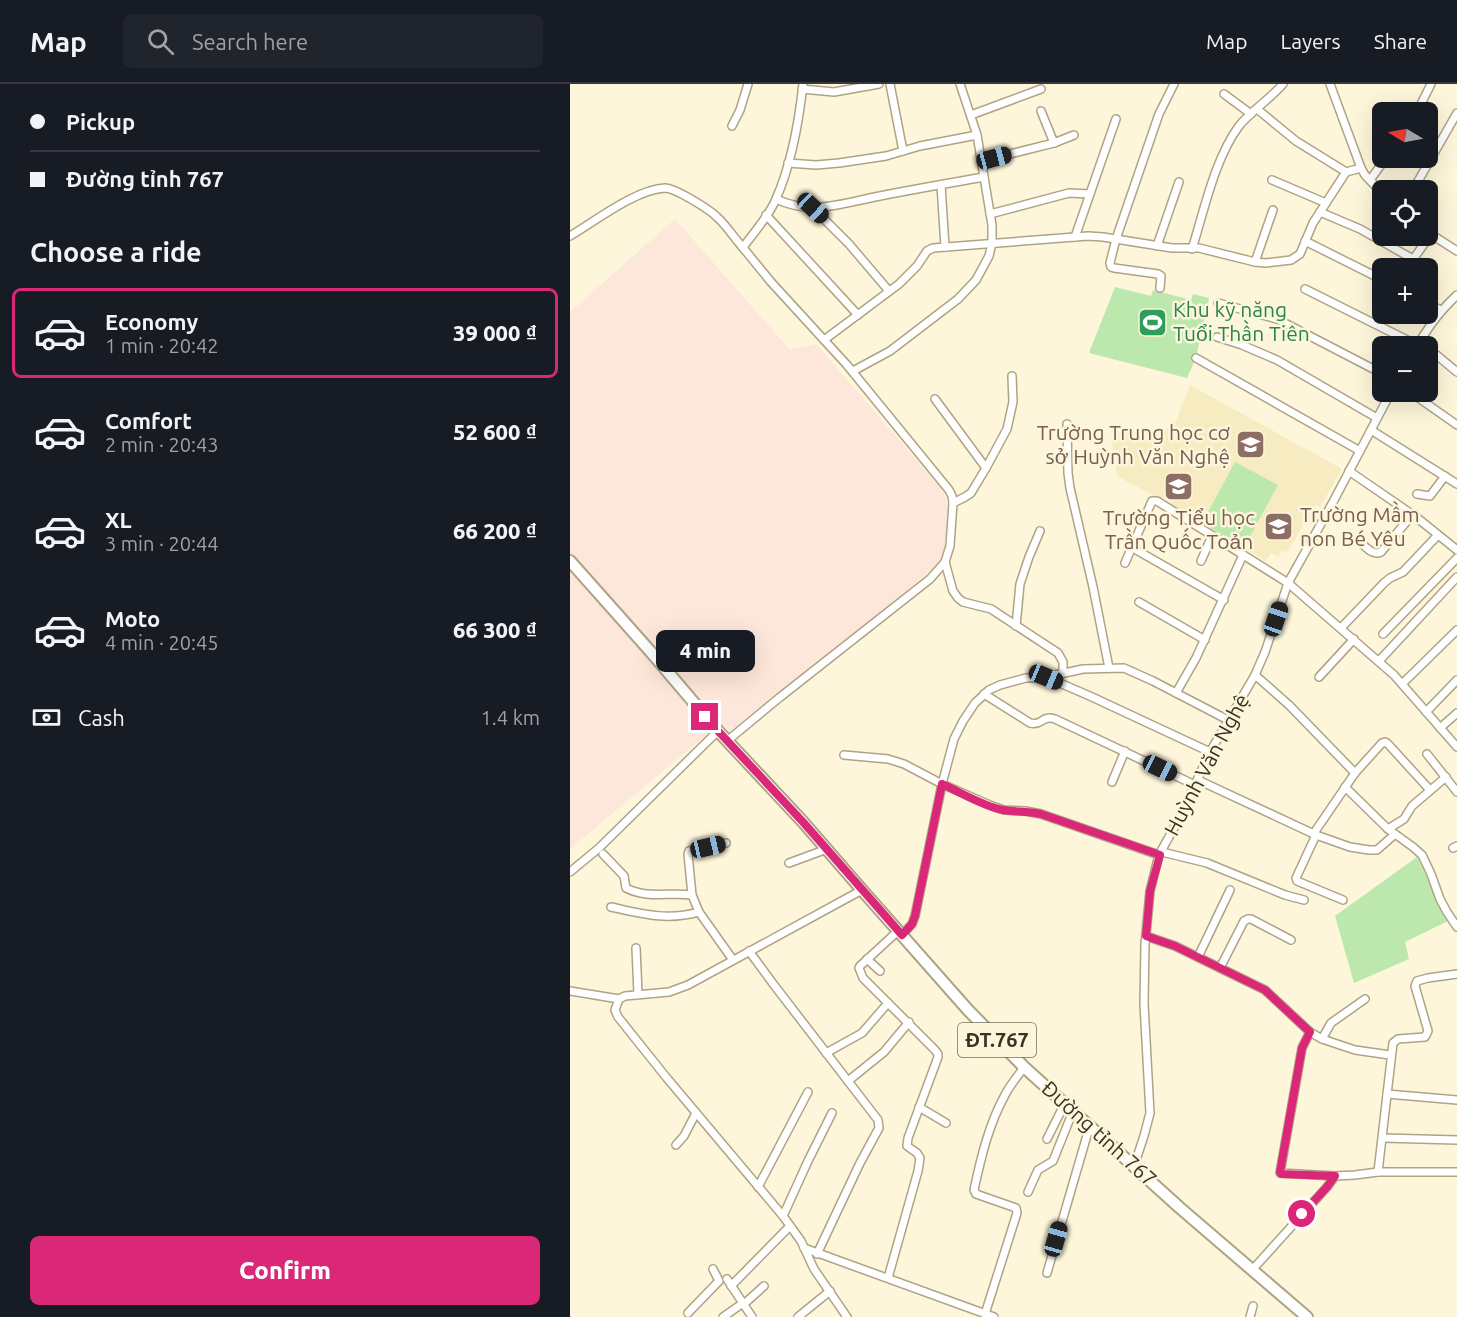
<!DOCTYPE html>
<meta charset="utf-8">
<style>
body{margin:0;font-family:Ubuntu,sans-serif;background:#20242c;color:#f1f3f6;height:100vh;display:flex;flex-direction:column;font-size:22px;white-space:nowrap}
*{box-sizing:border-box;margin:0}
p{font-size:20px;color:#9ea1a6}
.icon{flex:none;width:33px;height:33px;fill:none;stroke:currentColor;stroke-width:2;stroke-linecap:round;stroke-linejoin:round}
.map{position:relative;flex:1;overflow:hidden}
.panel{display:flex;flex-direction:column;background:#171b24;width:570px}
.panel>*{flex:none}
.hud{display:grid;align-content:center;height:132px;padding:0 30px;background:#171b24}
.needle{width:39px;rotate:280deg}
.controls{position:absolute;left:802px;top:18px;display:grid;gap:12px}
.controls a{display:grid;place-items:center;width:66px;height:66px;border-radius:9px;background:#171b24;box-shadow:0 6px 24px #0002;font-size:30px}
.end{position:absolute;width:27px;height:27px;margin:-14px;border:8px solid #db2777;background:#fff;box-shadow:0 0 0 3px #fff}
.from{border-radius:50%}
.bubble{position:absolute;height:42px;border-radius:9px;background:#171b24;box-shadow:0 6px 24px #0002;font-size:20px;font-weight:800;line-height:42px;text-align:center}
.car{position:absolute;width:18px;height:36px;margin:-18px -9px;border-radius:8px;box-shadow:0 0 4px 2px #0007;background:linear-gradient(#222 24%,#8ab4d8 0 40%,#222 0 76%,#8ab4d8 0 86%,#222 0)}
.hud b{display:flex;align-items:center;gap:21px;height:57px;font-size:22px}
.hud b+b{border-top:2px solid #363941}
.hud i{width:15px;height:15px;background:#f1f3f6}
ul{padding:0;list-style:none}
li{display:flex;align-items:center;gap:18px;height:90px;margin:0 12px 9px;padding:0 18px;border:3px solid transparent;border-radius:9px}
li div{flex:1}
li b{display:block;font-size:22px}
li em{font-style:normal;font-weight:800}
li.on{border-color:#db2777}
li>.icon{width:54px;height:54px;stroke-width:1.5}
h2{padding:0 30px;font-size:27px;line-height:72px}
.pay{display:flex;align-items:center;gap:15px;height:66px;padding:0 30px;font-size:22px}
.pay p{margin-inline-start:auto}
.cta{display:flex;gap:12px;margin-top:auto;padding:12px 30px}
.cta a{flex:1;height:69px;border-radius:9px;background:#db2777;color:#fff;font-size:24px;font-weight:800;line-height:69px;text-align:center}
header{display:flex;align-items:center;gap:36px;box-sizing:border-box;height:84px;padding:0 30px;background:#171b24;border-bottom:2px solid #363941}
header strong{font-size:28px}
nav{display:flex;gap:33px;margin-inline-start:auto;font-size:21px}
.search{width:420px;height:54px;background:#20242c;display:flex;align-items:center;gap:15px;box-sizing:border-box;padding:0 21px;border-radius:9px;color:#9ea1a6;font-size:22px}
main{display:flex;flex:1;min-height:0}
.map>svg:first-child{display:block}
.built{fill:#f7ebc1}
.industrial{fill:#fde6da}
.green{fill:#bce7ad}
.lines{fill:none;stroke-linecap:round;stroke-linejoin:round}
.street-casing{stroke:#aea484;stroke-width:10}
.primary-casing{stroke:#aea484;stroke-width:14}
.street{stroke:#fff;stroke-width:7}
.primary{stroke:#fff;stroke-width:10}
.route{stroke:#db2777;stroke-width:8}
.labels{text-anchor:middle;stroke-width:5;stroke-linejoin:round;paint-order:stroke}
.shield{fill:#fef6da;stroke:#736e5c;stroke-width:1.5}
.shield-label{font-size:20px;font-weight:bold;fill:#373326}
.leisure-label{font-size:21px;fill:#27864d;stroke:#fef6da;text-anchor:start}
.education-label{font-size:21px;fill:#785e54;stroke:#fef6da;text-anchor:end}
.street-label{font-size:21px;fill:#373326;stroke:#fef6da}
</style>
<header>
<strong>Map</strong>
<div class="search"><svg class="icon" aria-label="search" viewBox="0 0 24 24"><circle cx="10" cy="10" r="6"/><path d="M15 15l6 6"/></svg>Search here</div>
<nav><a>Map</a><a>Layers</a><a>Share</a></nav>
</header>
<main>
<section class="panel">
<div class="hud">
<b><i class="from"></i>Pickup</b>
<b><i></i>Đường tỉnh 767</b>
</div>
<h2>Choose a ride</h2>
<ul>
<li class="on"><svg class="icon" aria-label="car" viewBox="0 0 24 24"><path d="M5 17H2v-5l4-1 3-4h7l3 4 3 1v5h-3M9 17h6M6 11h13"/><circle cx="7" cy="17" r="2"/><circle cx="17" cy="17" r="2"/></svg><div><b>Economy</b><p>1 min · 20:42</p></div><em>39 000 ₫</em></li>
<li><svg class="icon" aria-label="car" viewBox="0 0 24 24"><path d="M5 17H2v-5l4-1 3-4h7l3 4 3 1v5h-3M9 17h6M6 11h13"/><circle cx="7" cy="17" r="2"/><circle cx="17" cy="17" r="2"/></svg><div><b>Comfort</b><p>2 min · 20:43</p></div><em>52 600 ₫</em></li>
<li><svg class="icon" aria-label="car" viewBox="0 0 24 24"><path d="M5 17H2v-5l4-1 3-4h7l3 4 3 1v5h-3M9 17h6M6 11h13"/><circle cx="7" cy="17" r="2"/><circle cx="17" cy="17" r="2"/></svg><div><b>XL</b><p>3 min · 20:44</p></div><em>66 200 ₫</em></li>
<li><svg class="icon" aria-label="car" viewBox="0 0 24 24"><path d="M5 17H2v-5l4-1 3-4h7l3 4 3 1v5h-3M9 17h6M6 11h13"/><circle cx="7" cy="17" r="2"/><circle cx="17" cy="17" r="2"/></svg><div><b>Moto</b><p>4 min · 20:45</p></div><em>66 300 ₫</em></li>
</ul>
<div class="pay"><svg class="icon" aria-label="cash" viewBox="0 0 24 24"><path d="M3 7h18v10H3z"/><circle cx="12" cy="12" r="2"/></svg>Cash<p>1.4 km</p></div>
<div class="cta"><a>Confirm</a></div>
</section>
<div class="map">
<svg width="887" height="1233" viewBox="0 0 887 1233">
<rect width="100%" height="100%" fill="#fef6da"/>
<path class="built" d="M620 301 772 385 750 423 745 421 717 469 712 466 708 473 701 469 696 477 674 464 708 401 665 378 632 439 601 421 600 417 594 413 590 415 547 392 541 350 603 344Z"/>
<path class="industrial" d="M105 135 220 266 246 260 374 408 379 429 375 466 368 480 163 656 149 640 0 765V228Z"/>
<g class="green">
<path d="M545 203 581 212 583 206 621 216 623 210 639 214 626 274 617 294 519 269Z"/>
<path d="M665 378 708 401 674 464 632 439Z"/>
<path d="M847 773 878 837 835 858 839 875 784 899 765 832Z"/>
</g>
<g class="lines">
<defs>
<g id="street">
<path d="M320 0 333 67"/>
<path d="M760 0 791 84 795 91 813 110"/>
<path d="M232 5 264 8 309 0"/>
<path d="M654 10 681 30"/>
<path d="M687 25 726 57 776 88"/>
<path d="M471 27 484 59"/>
<path d="M847 28 861 0"/>
<path d="M401 31 471 5"/>
<path d="M162 42 170 26 178 0"/>
<path d="M412 77 484 59 504 51"/>
<path d="M218 79 246 81 269 79 316 72 350 62 407 51"/>
<path d="M702 96 756 119"/>
<path d="M800 96 816 74"/>
<path d="M371 101 375 163"/>
<path d="M843 106 887 29"/>
<path d="M206 115C242 132 273 119 310 112 344 105 380 99 414 93"/>
<path d="M243 124 279 160 319 207"/>
<path d="M750 128 790 145 843 175"/>
<path d="M420 130 499 109 520 110"/>
<path d="M196 131 288 231"/>
<path d="M859 149 887 167"/>
<path d="M0 152C24 138 66 105 95 104 105 104 139 125 147 133 157 142 165 155 174 165"/>
<path d="M505 153 546 35"/>
<path d="M735 157 813 196"/>
<path d="M587 162 609 98"/>
<path d="M622 165C634 127 645 74 669 42 682 26 700 15 713 0"/>
<path d="M685 178 703 126"/>
<path d="M837 184 861 150"/>
<path d="M590 204 591 192 588 190 544 184 541 183 540 179 546 155 589 30 604 0"/>
<path d="M735 205 847 261"/>
<path d="M648 219 707 235 813 290"/>
<path d="M858 220 871 226"/>
<path d="M647 253 672 261 707 276 807 334"/>
<path d="M254 256 329 200 347 182 357 167 363 164 518 152 533 153 602 164H629L685 178 696 179 721 176 730 170 743 139 776 88 791 84"/>
<path d="M847 262C860 241 868 229 887 211"/>
<path d="M858 264 887 288"/>
<path d="M626 274 790 367"/>
<path d="M283 287 320 267 388 215 406 196 419 172 422 159V141L407 51 390 0"/>
<path d="M840 308 887 341"/>
<path d="M365 315 416 384"/>
<path d="M497 340 498 389 500 404 523 503 539 584"/>
<path d="M801 346 887 400"/>
<path d="M779 387 846 433 887 466"/>
<path d="M847 410 860 412 875 392"/>
<path d="M383 419 395 413 401 409 416 384 437 345 443 318 442 292"/>
<path d="M791 459C796 463 803 472 811 468L842 431"/>
<path d="M561 463 654 516"/>
<path d="M631 477 642 452"/>
<path d="M375 478 383 507 388 514 393 518 421 525 488 569 493 578V589"/>
<path d="M555 479 582 417H587L718 499 824 591 887 663"/>
<path d="M569 518 635 556"/>
<path d="M446 542 450 500 459 473 470 447"/>
<path d="M771 544 814 499 820 494 833 488 868 451"/>
<path d="M813 550 887 474"/>
<path d="M809 577 887 493"/>
<path d="M685 591 719 621 785 689"/>
<path d="M476 593 522 613 640 668"/>
<path d="M749 593 784 555"/>
<path d="M832 600 887 546"/>
<path d="M606 609 626 574 673 471"/>
<path d="M414 610 460 639C473 642 471 631 485 635L625 701"/>
<path d="M856 628 887 596"/>
<path d="M870 644 887 629"/>
<path d="M157 657 209 614 360 495 375 478 380 462 383 419 382 412 379 406 277 281 201 198 174 165V162C185 147 199 132 206 115 221 81 229 37 233 0"/>
<path d="M857 670 887 708"/>
<path d="M274 671 318 675 334 680 372 700 422 722 434 726 455 727 471 730 589 771"/>
<path d="M628 696 746 751 780 763 799 766H807L824 751"/>
<path d="M542 698 555 667"/>
<path d="M775 703 818 745 843 763 852 771 861 790 870 815 877 828 887 843"/>
<path d="M818 745 834 735 842 722 876 693"/>
<path d="M744 749 785 689 812 659 815 658 818 660 860 706"/>
<path d="M746 751 726 794 727 797 773 816"/>
<path d="M156 759 119 767 118 770 122 811 129 828 163 876"/>
<path d="M883 764 887 762"/>
<path d="M592 768 637 779 715 811 734 816"/>
<path d="M33 770 54 792 56 804C77 815 100 808 122 811"/>
<path d="M219 779 257 765"/>
<path d="M0 788 29 764 148 647"/>
<path d="M41 823C73 830 97 837 129 828"/>
<path d="M332 851 342 840 345 832 372 700 384 655 393 637 405 619 419 606 430 601 456 594 476 593 513 585 554 584 583 597 658 636"/>
<path d="M576 852 605 862 695 906 740 948 752 955 785 966 820 971"/>
<path d="M66 864 68 910"/>
<path d="M179 867 204 901 308 1036 309 1044 290 1079 247 1170"/>
<path d="M628 873 660 806"/>
<path d="M297 875 310 887"/>
<path d="M650 884 674 837 678 835H681L721 856"/>
<path d="M0 907 49 915"/>
<path d="M740 948 732 964 710 1089 765 1092 785 1091 808 1088H887"/>
<path d="M752 955 761 939 795 915"/>
<path d="M256 969 292 949 318 919"/>
<path d="M278 997 314 968 339 938"/>
<path d="M817 1010 887 1016"/>
<path d="M349 1023 376 1039"/>
<path d="M813 1054 887 1056"/>
<path d="M477 1055 495 1019"/>
<path d="M106 1061 114 1052 126 1029"/>
<path d="M564 1082 574 1052 580 1029 574 920 575 860 580 807 589 771 611 731 640 668 685 591 695 568 718 499 763 418 821 308"/>
<path d="M808 1088 823 959 828 955 855 953 858 947 845 902 847 897 858 894 887 890"/>
<path d="M188 1103 238 1008"/>
<path d="M458 1108 468 1086 483 1077 503 1027"/>
<path d="M213 1132 238 1077 262 1029"/>
<path d="M234 1164 424 1233"/>
<path d="M683 1185 757 1103 765 1092"/>
<path d="M477 1189 520 1041"/>
<path d="M318 1194 348 1087 350 1074 347 1069 337 1062 338 1054 368 973V970L365 966 293 894 289 884 290 882 328 847"/>
<path d="M157 1195 182 1233"/>
<path d="M161 1202 220 1142"/>
<path d="M174 1220 194 1202"/>
<path d="M118 1229 149 1197 143 1185"/>
<path d="M415 1230 447 1129 446 1124 406 1110 404 1106C411 1073 419 1040 435 1011 440 1001 448 992 454 983"/>
<path d="M153 1233 173 1219"/>
<path d="M228 1233 260 1207"/>
<path d="M277 1233 244 1185 231 1157 213 1132 96 993 48 933 45 926 49 915 55 912 99 908 118 901 292 806"/>
<path d="M680 1233 683 1222"/>
</g>
<path id="primary" d="M0 477 80 567 148 647 233 738 292 806 398 926 454 983 610 1124 737 1233"/>
</defs>
<use href="#street" class="street-casing"/>
<use href="#primary" class="primary-casing"/>
<use href="#street" class="street"/>
<use href="#primary" class="primary"/>
</g>
<g class="lines">
<path class="route" d="M135 633 233 738 332 851 342 840 345 832 372 700C390 708 415 723 433 726 446 728 458 727 471 730L590 771 580 807 576 852 605 862 695 906 740 948 732 964 710 1088 711 1090 765 1092 757 1103 732 1130"/>
</g>
<defs>
<symbol id="stadium-square" viewBox="-11 -11 22 22"><rect x="-9" y="-9" width="18" height="18" rx="4" fill="#2e9e5b" stroke="#fef6da"/><path d="M0-5a6.5 5 0 1 0 0 10a6.5 5 0 1 0 0-10ZM-3.5-1.8h7v3.6h-7Z" fill="#fff"/></symbol>
<symbol id="school-square" viewBox="-11 -11 22 22"><rect x="-9" y="-9" width="18" height="18" rx="4" fill="#8d6e63" stroke="#fef6da"/><path d="M0-5L7-2L0 1L-7-2ZM-4 1L0 2.5L4 1V4Q0 6-4 4Z" fill="#fff"/></symbol>
</defs>
<g fill-rule="evenodd">
<use href="#stadium-square" x="566" y="222" width="33" height="33"/>
<use href="#school-square" x="664" y="344" width="33" height="33"/>
<use href="#school-square" x="592" y="386" width="33" height="33"/>
<use href="#school-square" x="692" y="426" width="33" height="33"/>
</g>
<g class="labels">
<rect class="shield" x="388" y="939" width="78" height="34" rx="4.5"/>
<g class="shield-label">
<text x="427" y="963">ĐT.767</text>
</g>
<g class="leisure-label">
<text x="603" y="233">Khu kỹ năng<tspan x="603" dy="24">Tuổi Thần Tiên</tspan></text>
</g>
<g class="education-label">
<text x="660" y="356">Trường Trung học cơ<tspan x="660" dy="24">sở Huỳnh Văn Nghệ</tspan></text>
<text x="730" y="438" text-anchor="start">Trường Mầm<tspan x="730" dy="24">non Bé Yêu</tspan></text>
<text x="609" y="441" text-anchor="middle">Trường Tiểu học<tspan x="609" dy="24">Trần Quốc Toản</tspan></text>
</g>
<g class="street-label">
<text transform="translate(637 681) rotate(-62)" y="7">Huỳnh Văn Nghệ</text>
<text transform="translate(529 1050) rotate(42)" y="7">Đường tỉnh 767</text>
</g>
</g>
</svg>
<div class="controls">
<a><svg class="needle" viewBox="-14 -14 28 28"><path d="M0-13l5 13h-10z" fill="#e53935"/><path d="M0 13l5-13h-10z" fill="#9ea1a6"/></svg></a>
<a><svg class="icon" aria-label="locate" viewBox="0 0 24 24"><circle cx="12" cy="12" r="6"/><path d="M12 2v4M12 18v4M2 12h4M18 12h4"/></svg></a>
<a>+</a>
<a>−</a>
</div>
<i class="end from" style="left:732px;top:1130px"></i>
<i class="end" style="left:135px;top:633px"></i>
<div class="bubble" style="left:86px;top:546px;width:99px">4 min</div>
<i class="car" style="left:424px;top:74px;rotate:75deg"></i>
<i class="car" style="left:243px;top:124px;rotate:133deg"></i>
<i class="car" style="left:706px;top:535px;rotate:19deg"></i>
<i class="car" style="left:476px;top:593px;rotate:113deg"></i>
<i class="car" style="left:590px;top:684px;rotate:116deg"></i>
<i class="car" style="left:138px;top:763px;rotate:77deg"></i>
<i class="car" style="left:486px;top:1155px;rotate:16deg"></i>
</div>
</main>
